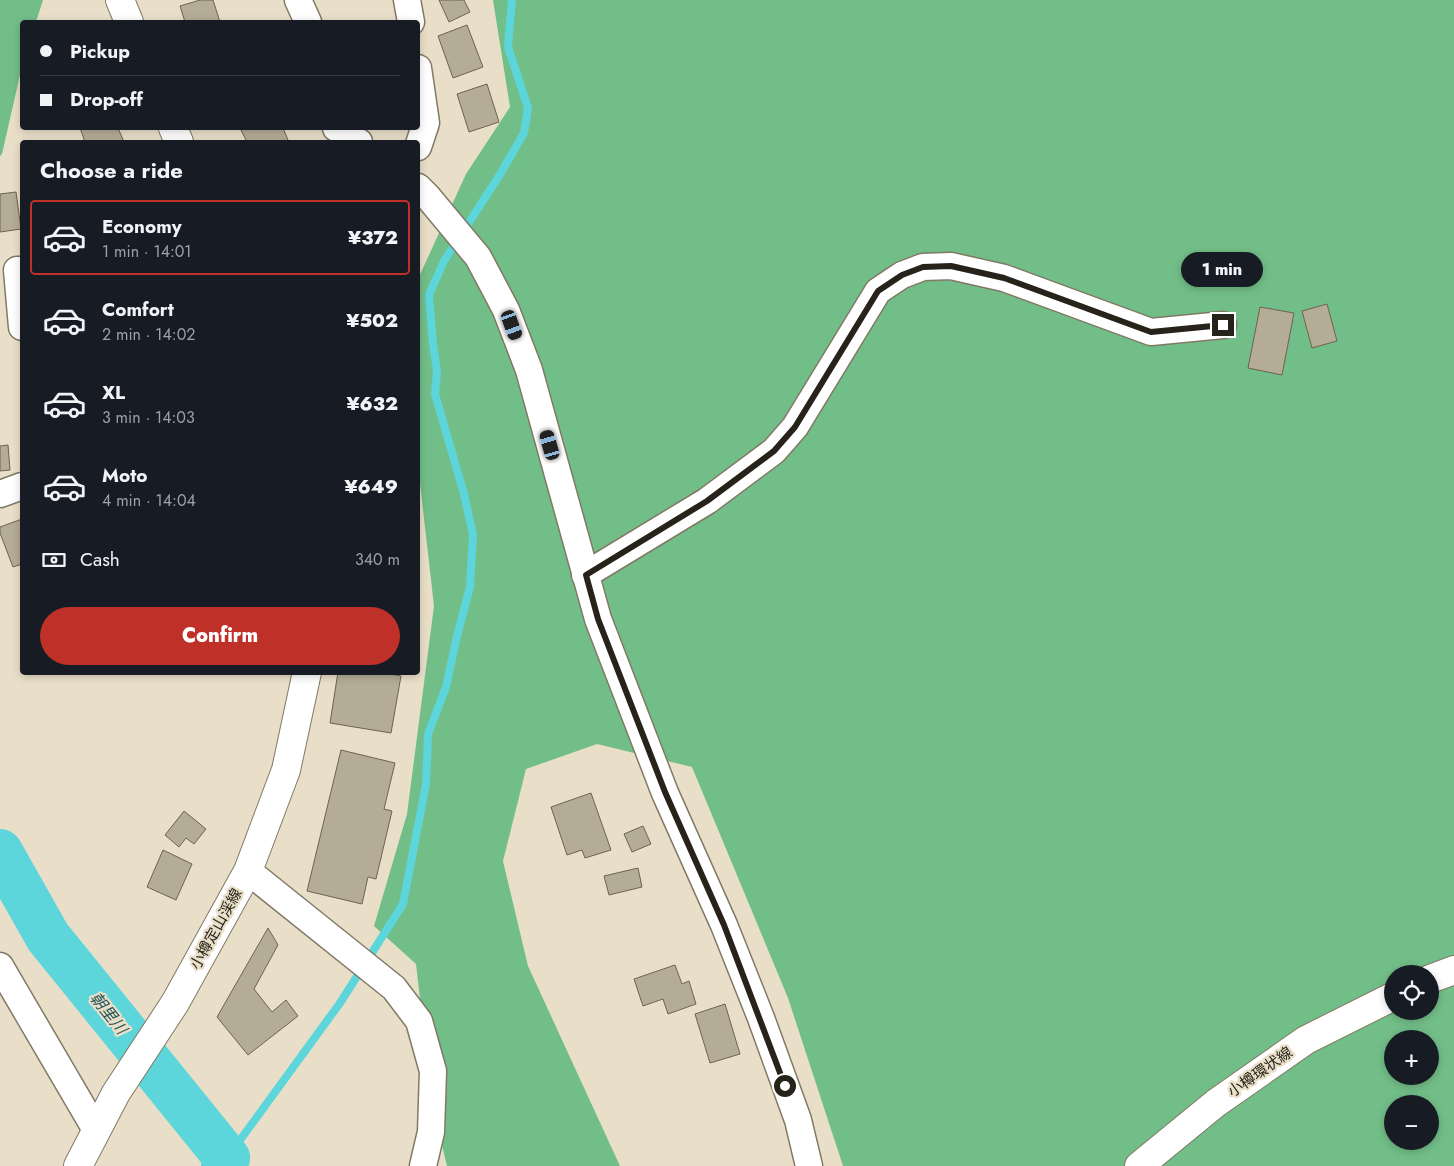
<!DOCTYPE html>
<meta charset="utf-8">
<style>
body{margin:0;font-family:Jost,"Noto Sans JP",sans-serif;background:#20242c;color:#f1f3f6;height:100vh;display:flex;flex-direction:column;font-size:19px;white-space:nowrap}
*{box-sizing:border-box;margin:0}
p{font-size:16px;color:#9ea1a6}
.icon{flex:none;width:28px;height:28px;fill:none;stroke:currentColor;stroke-width:2;stroke-linecap:round;stroke-linejoin:round}
.map{position:relative;flex:1;overflow:hidden}
.sheet{position:absolute;left:20px;top:140px;width:400px;height:535px;display:flex;flex-direction:column;background:#171b24;border-radius:5px;box-shadow:0 2px 8px #0003}
.sheet>*{flex:none}
.banner{position:absolute;left:20px;top:20px;width:400px;height:110px;border-radius:5px;box-shadow:0 2px 8px #0003;display:grid;align-content:center;height:110px;padding:0 20px;background:#171b24}
.tools{position:absolute;left:1384px;top:965px;display:grid;gap:10px}
.tools a{display:grid;place-items:center;width:55px;height:55px;border-radius:50%;background:#171b24;box-shadow:0 2px 8px #0003;font-size:25px}
.end{position:absolute;width:22px;height:22px;margin:-11px;border:6px solid #27231b;background:#fff;box-shadow:0 0 0 2px #fff}
.from{border-radius:50%}
.bubble{position:absolute;height:35px;border-radius:18px;background:#171b24;box-shadow:0 2px 8px #0003;font-size:16px;font-weight:800;line-height:35px;text-align:center}
.car{position:absolute;width:15px;height:30px;margin:-15px -8px;border-radius:6px;box-shadow:0 0 4px 1px #0007;background:linear-gradient(#222 24%,#8ab4d8 0 40%,#222 0 76%,#8ab4d8 0 86%,#222 0)}
.banner b{display:flex;align-items:center;gap:18px;height:48px;font-size:19px}
.banner b+b{border-top:1px solid #363941}
.banner i{width:12px;height:12px;background:#f1f3f6}
ul{padding:0;list-style:none}
li{display:flex;align-items:center;gap:15px;height:75px;margin:0 10px 8px;padding:0 10px;border:2px solid transparent;border-radius:5px}
li div{flex:1}
li b{display:block;font-size:19px}
li em{font-style:normal;font-weight:800}
li.active{border-color:#bf3128}
li>.icon{width:45px;height:45px;stroke-width:1.5}
h2{padding:0 20px;font-size:22px;line-height:60px}
.pay{display:flex;align-items:center;gap:12px;height:55px;padding:0 20px;font-size:19px}
.pay p{margin-inline-start:auto}
.action{display:flex;gap:10px;margin-top:auto;padding:10px 20px}
.action a{flex:1;height:58px;border-radius:30px;background:#bf3128;color:#fff;font-size:20px;font-weight:800;line-height:58px;text-align:center}
.map>svg:first-child{display:block}
.forest{fill:#72be88;fill-rule:evenodd}
.lines{fill:none;stroke-linecap:round;stroke-linejoin:round}
.stream{stroke:#5cd6da;stroke-width:8}
.river{stroke:#5cd6da;stroke-width:46}
.building{fill:#b5ac97;stroke:#6c6350}
.minor-casing{stroke:#817965;stroke-width:29}
.major-casing{stroke:#817965;stroke-width:30}
.minor{stroke:#fff;stroke-width:26}
.major{stroke:#fff;stroke-width:28}
.route{stroke:#27231b;stroke-width:6}
.labels{text-anchor:middle;stroke-width:4.5;stroke-linejoin:round;paint-order:stroke}
.street-label{font-size:15px;fill:#27231b;stroke:#e9dfc9}
.water-label{font-size:16px;font-style:italic;fill:#1f5456;stroke:#e9dfc9}
</style>
<div class="map">
<svg width="1454" height="1166" viewBox="0 0 1454 1166">
<rect width="100%" height="100%" fill="#e9dfc9"/>
<g class="forest">
<path d="M0 0H43L36 22H22V66L2 154 0 156Z"/>
<path d="M493 0H1454V1166H843L788 998 692 767 597 744 526 769 503 861 528 966 620 1166H447L432 1104 416 964 374 926 407 814 434 606 418 466V279L466 174 510 107ZM1392 974H1430V1011H1392ZM1392 1039H1430V1076H1392ZM1392 1104H1430V1141H1392Z"/>
</g>
<g class="lines">
<path class="stream" d="M227 1158 340 1003 403 904 426 784 428 734 446 687 457 636 470 587 473 535 464 494 435 394 437 371 433 344 429 295 444 261 499 176 524 133 528 108 508 47 512 0"/>
<path class="river" d="M0 852 48 937 227 1158 224 1166"/>
</g>
<g class="building">
<path d="M200 0H213L220 22H185L180 6Z"/>
<path d="M439 0H464L470 12 449 22Z"/>
<path d="M467 25 483 67 453 78 438 36Z"/>
<path d="M487 84 499 122 469 132 457 94Z"/>
<path d="M80 128H118L124 142H85Z"/>
<path d="M240 128H283L288 140 281 142H247Z"/>
<path d="M16 192 21 229 0 232V194Z"/>
<path d="M1327 304 1337 341 1312 348 1302 311Z"/>
<path d="M1260 307 1294 313 1282 375 1248 368Z"/>
<path d="M8 445 10 470 0 471V446Z"/>
<path d="M22 519V564L13 567 0 533V527Z"/>
<path d="M338 672H380L401 676 391 733 330 723Z"/>
<path d="M341 750 395 763 384 809 392 811 376 879 368 877 362 904 307 891Z"/>
<path d="M591 793 611 850 585 858 582 850 567 855 551 807Z"/>
<path d="M184 811 206 829 194 844 186 838 179 847 165 835Z"/>
<path d="M643 826 651 844 632 852 624 834Z"/>
<path d="M163 850 192 864 176 900 147 887Z"/>
<path d="M638 868 642 887 609 895 604 876Z"/>
<path d="M268 928 278 945 254 989 272 1012 286 1000 298 1016 248 1055 217 1017Z"/>
<path d="M675 965 682 984 689 981 696 1004 668 1014 663 999 643 1006 634 979Z"/>
<path d="M725 1004 740 1054 710 1063 695 1014Z"/>
</g>
<g class="lines">
<defs>
<g id="minor">
<path d="M298 0 308 22"/>
<path d="M407 0 411 22"/>
<path d="M418 68 426 123 418 147"/>
<path d="M336 128 359 142"/>
<path d="M418 187 428 197 478 257 506 310 529 370 598 619 665 793 724 925 761 1018 798 1120 809 1166"/>
<path d="M22 270H17L22 327"/>
<path d="M0 494 22 486"/>
<path d="M585 575 707 501 774 451 795 427 878 291 902 275 923 267 951 266 1004 278 1151 332 1223 325"/>
<path d="M248 871 394 988 419 1021 433 1071 431 1132 423 1166"/>
<path d="M0 966 96 1130"/>
</g>
<g id="major">
<path d="M120 0 129 22"/>
<path d="M173 128 179 142"/>
<path d="M1430 979 1454 970"/>
<path d="M78 1166 116 1093 175 1003 248 871 286 770 307 672"/>
<path d="M1139 1166 1216 1103 1306 1040 1392 997"/>
</g>
</defs>
<use href="#minor" class="minor-casing"/>
<use href="#major" class="major-casing"/>
<use href="#minor" class="minor"/>
<use href="#major" class="major"/>
</g>
<g class="lines">
<path class="route" d="M785 1086 724 925 665 792 598 619 586 575 707 501 774 451 795 427 878 291 902 275 923 267 951 266 1004 278 1151 332 1223 325"/>
</g>
<g class="labels">
<g class="street-label">
<text transform="translate(216 929) rotate(-61)" y="5">小樽定山渓線</text>
<text transform="translate(1260 1072) rotate(-35)" y="5">小樽環状線</text>
</g>
<g class="water-label">
<text transform="translate(109 1013) rotate(51)" y="6">朝里川</text>
</g>
</g>
</svg>
<div class="tools">
<a><svg class="icon" aria-label="locate" viewBox="0 0 24 24"><circle cx="12" cy="12" r="6"/><path d="M12 2v4M12 18v4M2 12h4M18 12h4"/></svg></a>
<a>+</a>
<a>−</a>
</div>
<i class="end from" style="left:785px;top:1086px"></i>
<i class="end" style="left:1223px;top:325px"></i>
<div class="bubble" style="left:1181px;top:252px;width:82px">1 min</div>
<i class="car" style="left:512px;top:325px;rotate:160deg"></i>
<i class="car" style="left:550px;top:445px;rotate:344deg"></i>
<div class="banner">
<b><i class="from"></i>Pickup</b>
<b><i></i>Drop-off</b>
</div>
<section class="sheet">
<h2>Choose a ride</h2>
<ul>
<li class="active"><svg class="icon" aria-label="car" viewBox="0 0 24 24"><path d="M5 17H2v-5l4-1 3-4h7l3 4 3 1v5h-3M9 17h6M6 11h13"/><circle cx="7" cy="17" r="2"/><circle cx="17" cy="17" r="2"/></svg><div><b>Economy</b><p>1 min · 14:01</p></div><em>¥372</em></li>
<li><svg class="icon" aria-label="car" viewBox="0 0 24 24"><path d="M5 17H2v-5l4-1 3-4h7l3 4 3 1v5h-3M9 17h6M6 11h13"/><circle cx="7" cy="17" r="2"/><circle cx="17" cy="17" r="2"/></svg><div><b>Comfort</b><p>2 min · 14:02</p></div><em>¥502</em></li>
<li><svg class="icon" aria-label="car" viewBox="0 0 24 24"><path d="M5 17H2v-5l4-1 3-4h7l3 4 3 1v5h-3M9 17h6M6 11h13"/><circle cx="7" cy="17" r="2"/><circle cx="17" cy="17" r="2"/></svg><div><b>XL</b><p>3 min · 14:03</p></div><em>¥632</em></li>
<li><svg class="icon" aria-label="car" viewBox="0 0 24 24"><path d="M5 17H2v-5l4-1 3-4h7l3 4 3 1v5h-3M9 17h6M6 11h13"/><circle cx="7" cy="17" r="2"/><circle cx="17" cy="17" r="2"/></svg><div><b>Moto</b><p>4 min · 14:04</p></div><em>¥649</em></li>
</ul>
<div class="pay"><svg class="icon" aria-label="cash" viewBox="0 0 24 24"><path d="M3 7h18v10H3z"/><circle cx="12" cy="12" r="2"/></svg>Cash<p>340 m</p></div>
<div class="action"><a>Confirm</a></div>
</section>
</div>
